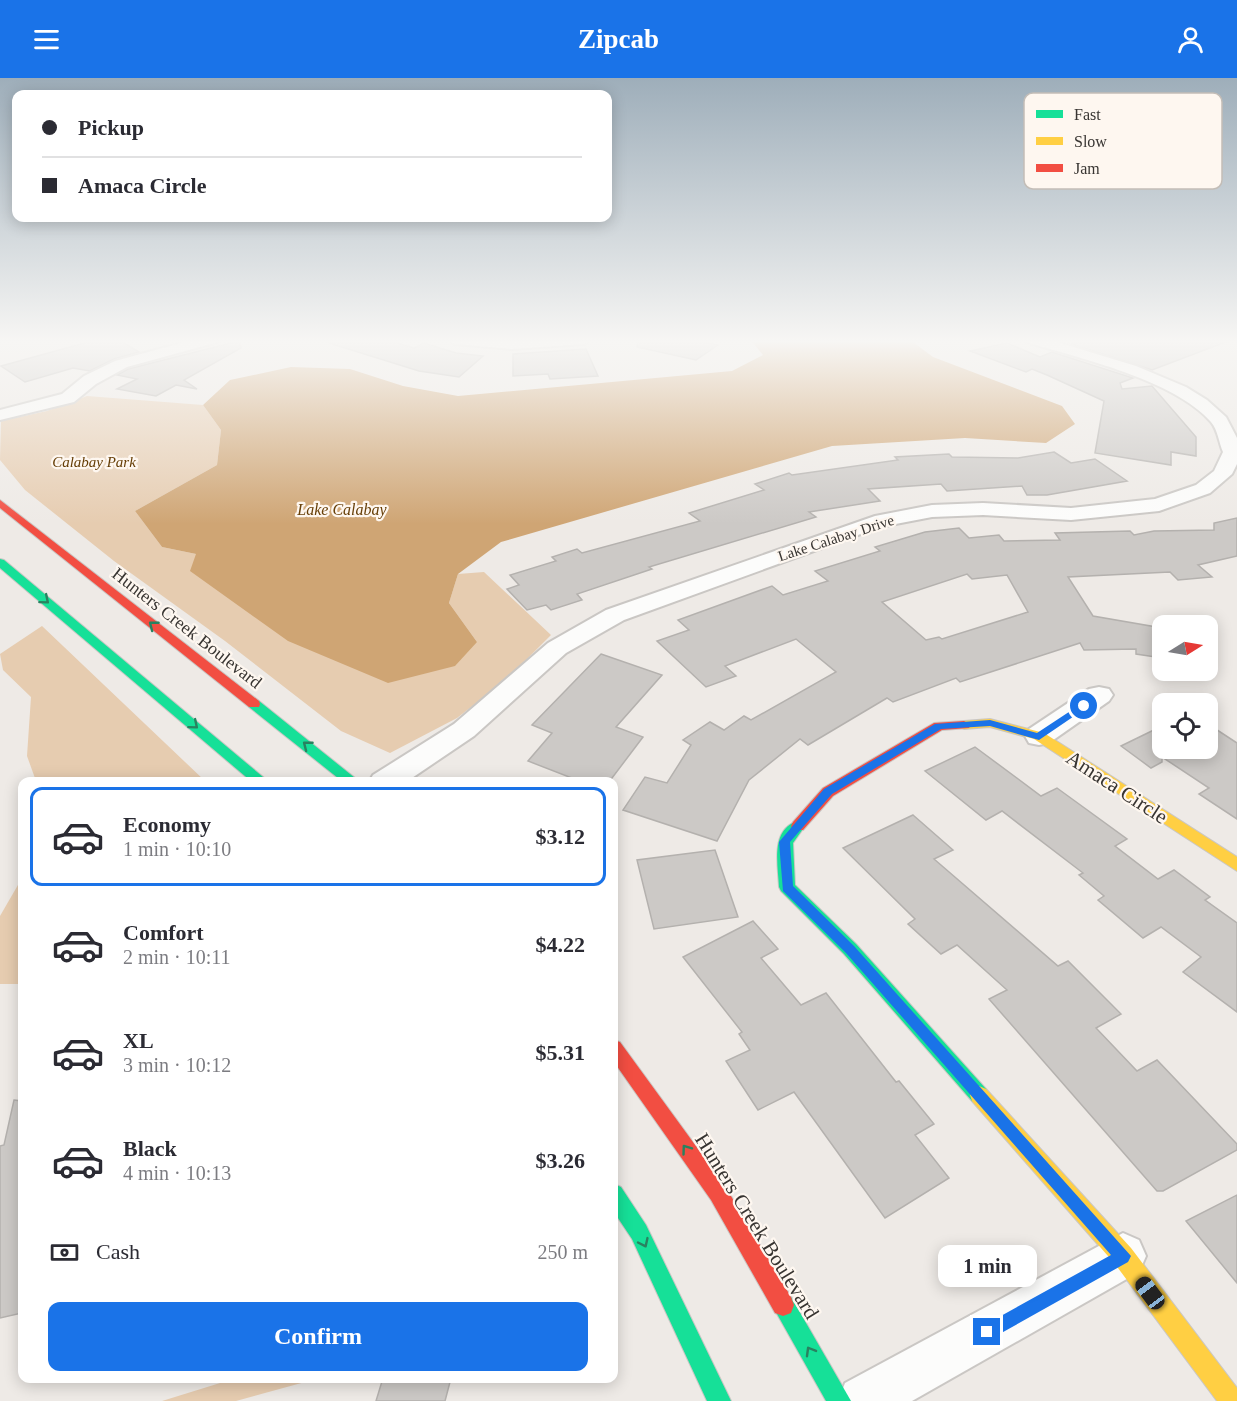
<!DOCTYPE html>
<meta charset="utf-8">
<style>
body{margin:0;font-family:"Times New Roman",serif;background:#f7f7f7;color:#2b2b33;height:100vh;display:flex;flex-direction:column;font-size:22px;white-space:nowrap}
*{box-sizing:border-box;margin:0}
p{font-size:20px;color:#7c7c81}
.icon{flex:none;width:33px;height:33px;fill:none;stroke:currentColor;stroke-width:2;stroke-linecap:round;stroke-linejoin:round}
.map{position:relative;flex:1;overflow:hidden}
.panel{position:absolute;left:18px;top:699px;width:600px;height:606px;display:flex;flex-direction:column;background:#fff;border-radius:12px;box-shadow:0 3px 15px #0003}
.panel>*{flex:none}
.hud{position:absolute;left:12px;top:12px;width:600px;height:132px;border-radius:12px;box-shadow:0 3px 15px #0003;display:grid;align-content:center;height:132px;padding:0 30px;background:#fff}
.needle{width:39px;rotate:79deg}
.tools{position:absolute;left:1152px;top:537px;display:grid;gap:12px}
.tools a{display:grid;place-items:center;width:66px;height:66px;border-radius:12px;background:#fff;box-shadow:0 3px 15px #0003;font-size:30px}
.end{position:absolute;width:27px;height:27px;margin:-14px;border:8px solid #1a73e8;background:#fff;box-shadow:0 0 0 3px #fff}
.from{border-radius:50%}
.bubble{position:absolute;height:42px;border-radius:12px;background:#fff;box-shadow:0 3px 15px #0003;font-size:20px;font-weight:700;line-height:42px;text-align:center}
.car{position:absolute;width:18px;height:36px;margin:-18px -9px;border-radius:8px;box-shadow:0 0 4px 2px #0007;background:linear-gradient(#222 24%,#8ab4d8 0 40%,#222 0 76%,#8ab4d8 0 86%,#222 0)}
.hud b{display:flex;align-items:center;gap:21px;height:57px;font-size:22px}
.hud b+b{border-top:2px solid #e1e1e2}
.hud i{width:15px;height:15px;background:#2b2b33}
ul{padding:10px 0 0;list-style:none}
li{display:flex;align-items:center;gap:18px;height:99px;margin:0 12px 9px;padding:0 18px;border:3px solid transparent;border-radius:12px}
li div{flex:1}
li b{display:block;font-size:22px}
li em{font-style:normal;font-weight:700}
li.on{border-color:#1a73e8}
li>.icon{width:54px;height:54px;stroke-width:1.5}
.pay{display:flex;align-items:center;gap:15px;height:66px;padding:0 30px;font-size:22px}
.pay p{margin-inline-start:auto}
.action{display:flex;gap:12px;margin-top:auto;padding:12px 30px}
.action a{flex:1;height:69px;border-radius:12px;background:#1a73e8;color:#fff;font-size:24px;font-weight:700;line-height:69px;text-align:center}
header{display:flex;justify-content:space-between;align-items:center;height:78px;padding:0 30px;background:#1a73e8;color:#fff;font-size:27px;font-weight:700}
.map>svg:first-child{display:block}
.green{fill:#e6ccb0}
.water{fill:#cfa574}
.building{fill:#ccc9c6;stroke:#b4b1ae;stroke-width:1.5;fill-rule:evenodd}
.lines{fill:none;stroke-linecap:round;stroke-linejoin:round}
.street-casing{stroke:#cac7c4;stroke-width:4}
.fast-casing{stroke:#cac7c4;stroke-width:2}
.slow-casing{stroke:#cac7c4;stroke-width:2}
.jam-casing{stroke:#cac7c4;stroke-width:2}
.street{fill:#fcfcfb;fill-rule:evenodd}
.fast{fill:#16e098;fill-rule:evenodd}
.slow{fill:#ffcf43;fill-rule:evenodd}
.jam{fill:#f24e42;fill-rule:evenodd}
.oneway{stroke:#298260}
.route{fill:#1a73e8}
.labels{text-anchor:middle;stroke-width:4.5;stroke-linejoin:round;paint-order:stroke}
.far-park-label{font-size:15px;font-style:italic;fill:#653d05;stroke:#fef7f0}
.far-street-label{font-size:15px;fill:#383532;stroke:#fef7f0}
.far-water-label{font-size:16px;font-style:italic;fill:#684009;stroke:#fef7f0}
.street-label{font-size:18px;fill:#383532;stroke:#fef7f0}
.near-street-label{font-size:21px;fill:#383532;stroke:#fef7f0}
.key{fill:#fef7f0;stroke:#c3bdb7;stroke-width:1.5}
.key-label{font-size:16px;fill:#383532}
</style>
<header><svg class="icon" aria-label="menu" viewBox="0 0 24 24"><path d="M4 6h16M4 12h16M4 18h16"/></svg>Zipcab<svg class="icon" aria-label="person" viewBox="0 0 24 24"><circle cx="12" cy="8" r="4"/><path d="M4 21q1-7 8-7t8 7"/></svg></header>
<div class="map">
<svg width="1237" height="1323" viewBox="0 0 1237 1323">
<rect width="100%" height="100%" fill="#eeeae6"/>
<g class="green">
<path d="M87 318 203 327 221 352 217 387 135 433 162 469 196 476 477 564 449 525 458 496 484 494 551 557 507 601 457 640 390 675 341 653 225 563 114 483 25 412 0 382 1 343 47 333Z"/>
<path d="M42 548 205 703H36L27 678 31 619 3 592 0 576Z"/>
<path d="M22 800V906H0V838Z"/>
<path d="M233 1301V1300L316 1301 236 1323H162Z"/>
</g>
<path class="water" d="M750 261H909L933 279 1062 328 1075 346 1046 365 965 360 832 368 501 464 458 496 449 525 477 564 455 588 388 605 288 563 190 493 196 476 162 469 135 433 217 387 221 352 203 327 230 302 291 289 350 291 403 308 458 318 732 293 763 277Z"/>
<g class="building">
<path d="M99 261H118L139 274 114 281 90 293 73 290 25 304 1 288Z"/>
<path d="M330 261H384L414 270 424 265 456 275 483 278 459 299 419 293 329 265Z"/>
<path d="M638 261H686L718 267 696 282 637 269Z"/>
<path d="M1083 261H1231V262L1152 292 1071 266Z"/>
<path d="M239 263 241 270 184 302 197 311 176 307 156 318 117 311 137 301 117 297 128 291Z"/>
<path d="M1007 265 1040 279 1052 274 1133 300 1120 305 1122 311 1152 308 1196 359V378L1171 374V387L1095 375 1104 323 1047 297 1032 291 1026 294 970 273Z"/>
<path d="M586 271 598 298 550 301 548 296 513 298V276Z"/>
<path d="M1054 374 1071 385 1095 381 1127 403 1047 417H1027L1022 408 947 413 941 406 868 411 880 423 809 434 816 439 649 489 652 491 577 516 582 522 551 532 546 527 527 532 507 511 519 507 510 497 556 483 552 479 577 471 582 475 700 443 689 435 764 412 755 406 789 395 792 397 898 382 895 379 949 376 952 379 1018 380Z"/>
<path d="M1237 440V478L1198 487 1212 499 1178 502 1170 494 1068 499 1093 538 1162 550V580L1136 576V571L1084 572 1080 565 960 604 956 600 893 624 887 620 808 667 800 661 749 702 717 763 623 732 645 699 667 705 691 667 683 662 710 644 724 652 744 638 751 642 836 594 796 561 725 588 736 598 706 609 657 563 689 552 678 542 772 508 783 517 828 503 815 493 880 473 875 469 925 454 959 450 969 460 999 457 1004 463 1060 462 1055 455 1130 453 1134 457 1154 453 1214 452V445ZM967 496 972 501 1007 497 1028 534 942 561 939 559 926 562 882 524Z"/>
<path d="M601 576 662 597 616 649 643 659 609 704H582L528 683 552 655 532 647Z"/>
<path d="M1208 646 1237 665V741L1199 716 1209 710 1162 679V684L1151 690 1121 668 1162 648V670H1208Z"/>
<path d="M975 669 1041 718 1057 710 1127 761 1115 768 1158 801 1174 792 1210 819 1205 822 1237 845V934L1183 894 1201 879 1161 849 1143 860 1098 822 1104 818 1079 797 1083 795 1002 733 986 742 925 693Z"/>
<path d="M913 737 953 772 934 781 1058 888 1068 883 1121 936 1096 950 1137 993 1157 982 1237 1066V1072L1163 1113H1157L989 921 1007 912 957 867 941 876 908 846 915 841 843 770Z"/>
<path d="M715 772 738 839 654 851 637 782Z"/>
<path d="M753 843 778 871 761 880 801 927 826 915 896 1004 899 1003 934 1046 915 1057 949 1100 885 1140 794 1014 758 1032 726 983 750 972 739 956 742 954 683 879Z"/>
<path d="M14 1022 22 1023V1235L0 1240V1068L4 1067Z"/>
<path d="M1237 1117V1205L1186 1143Z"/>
<path d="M383 1300H435L450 1304 445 1323H376Z"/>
</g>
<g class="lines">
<defs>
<g id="street">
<path d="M196 261H220L218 264 127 289 96 306 74 324 0 342V332L62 316 84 298 115 283Z"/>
<path d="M447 261H592L584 266 512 271 455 266Z"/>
<path d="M1024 261H1047L1136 288 1186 309 1207 322 1226 339 1237 360V386L1232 396 1210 415 1159 433 1071 442 983 437 932 439 880 449 624 542 566 575 474 658 406 704H369L373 697 454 646 548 565 606 532 875 438 932 427 983 425 1071 430 1155 421 1196 407 1214 393 1223 374C1219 365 1218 352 1211 344 1175 302 1079 280 1026 264Z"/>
<path d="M1099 609 1109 611 1113 617 1109 623 1049 665 1039 667 1029 665 1025 658 1029 651 1089 611Z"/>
<path d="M1123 1155 1139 1162 1146 1178 1139 1194 912 1323H838L845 1305Z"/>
</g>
<g id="fast">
<path d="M0 481 4 482 269 704H252L0 490Z"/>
<path d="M254 622 259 623 360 704H343L249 629 248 626 249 623Z"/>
<path d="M798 743 803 744 805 748 793 765 795 807 856 866 986 1011 988 1017 986 1023 979 1026 972 1023 844 876 781 813 779 809C778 787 770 751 798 743Z"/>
<path d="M614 1106 621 1109 646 1147 731 1323H707L632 1161 614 1134Z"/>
<path d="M783 1216 791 1219 851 1323H826L772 1227 775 1219Z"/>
</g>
<g id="slow">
<path d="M990 641 1044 655 1237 779V793L1034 661 990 649 964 651 957 647 964 643Z"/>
<path d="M979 1008 986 1011 1131 1170 1237 1310V1323H1217L1115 1186 972 1023 970 1017 972 1011Z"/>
</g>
<g id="jam">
<path d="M0 422 259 623 260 626 259 629H249L0 430Z"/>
<path d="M964 643 971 647 969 650 942 652 833 718 803 752H793L791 748 793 744 823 710 934 645Z"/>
<path d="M614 962 620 964 725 1108 791 1219 794 1227 791 1235 783 1238 775 1235 711 1122 614 984Z"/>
</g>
</defs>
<use href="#street" class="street-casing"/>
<use href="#fast" class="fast-casing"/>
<use href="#slow" class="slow-casing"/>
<use href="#jam" class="jam-casing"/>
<use href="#street" class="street"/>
<use href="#fast" class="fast"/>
<use href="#slow" class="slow"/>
<use href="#jam" class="jam"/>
</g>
<defs><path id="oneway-chevron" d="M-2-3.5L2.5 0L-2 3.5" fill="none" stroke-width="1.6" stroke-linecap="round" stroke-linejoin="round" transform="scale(1.5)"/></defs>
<g class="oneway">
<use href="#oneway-chevron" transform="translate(45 522) rotate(40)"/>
<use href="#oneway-chevron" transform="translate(153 547) rotate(-142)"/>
<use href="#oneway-chevron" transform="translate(194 647) rotate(40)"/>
<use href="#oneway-chevron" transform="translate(307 667) rotate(-142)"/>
<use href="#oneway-chevron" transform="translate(686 1071) rotate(-126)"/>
<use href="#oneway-chevron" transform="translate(644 1165) rotate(65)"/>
<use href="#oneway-chevron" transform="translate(810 1273) rotate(-120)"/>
</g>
<linearGradient id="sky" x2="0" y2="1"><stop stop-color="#9eaeba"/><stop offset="0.59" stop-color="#f7f6f4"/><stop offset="1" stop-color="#f7f6f4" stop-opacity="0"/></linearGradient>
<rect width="1237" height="446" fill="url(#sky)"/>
<path class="route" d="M1081 626 1089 628 1039 662 990 648 941 651 832 716 790 764 793 808 854 868 1131 1178 1128 1184 987 1263 981 1260 979 1254 981 1249 1111 1177 846 875 783 813 779 764 824 711 935 646 990 642 1037 655Z"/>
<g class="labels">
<g class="far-park-label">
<text x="94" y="389">Calabay Park</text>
</g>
<g class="far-street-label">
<text transform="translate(836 460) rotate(-18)" y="5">Lake Calabay Drive</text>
</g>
<g class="far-water-label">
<text x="342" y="437">Lake Calabay</text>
</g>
<g class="street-label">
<text transform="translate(187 550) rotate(38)" y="6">Hunters Creek Boulevard</text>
</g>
<g class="near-street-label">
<text transform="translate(1117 709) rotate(33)" y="7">Amaca Circle</text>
<text transform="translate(757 1148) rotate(58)" y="7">Hunters Creek Boulevard</text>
</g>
</g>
<rect x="1024" y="15" width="198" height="96" rx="9" class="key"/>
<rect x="1036" y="32" width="27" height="8" fill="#16e098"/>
<rect x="1036" y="59" width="27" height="8" fill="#ffcf43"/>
<rect x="1036" y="86" width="27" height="8" fill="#f24e42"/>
<g class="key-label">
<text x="1074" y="42">Fast</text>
<text x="1074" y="69">Slow</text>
<text x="1074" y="96">Jam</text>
</g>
</svg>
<div class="tools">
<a><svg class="needle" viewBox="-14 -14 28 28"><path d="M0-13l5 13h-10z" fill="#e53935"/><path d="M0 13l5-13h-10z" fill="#7c7c81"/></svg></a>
<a><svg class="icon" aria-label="locate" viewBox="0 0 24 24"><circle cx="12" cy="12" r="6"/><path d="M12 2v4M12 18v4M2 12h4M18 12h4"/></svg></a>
</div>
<i class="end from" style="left:1084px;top:628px"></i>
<i class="end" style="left:987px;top:1254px"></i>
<div class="bubble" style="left:938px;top:1167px;width:99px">1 min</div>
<i class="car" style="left:1150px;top:1215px;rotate:323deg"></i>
<div class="hud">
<b><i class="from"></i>Pickup</b>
<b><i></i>Amaca Circle</b>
</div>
<section class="panel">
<ul>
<li class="on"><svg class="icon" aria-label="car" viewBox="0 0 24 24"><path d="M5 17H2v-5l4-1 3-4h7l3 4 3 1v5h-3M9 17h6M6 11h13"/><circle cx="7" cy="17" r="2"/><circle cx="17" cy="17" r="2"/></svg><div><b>Economy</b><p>1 min · 10:10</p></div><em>$3.12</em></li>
<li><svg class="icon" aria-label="car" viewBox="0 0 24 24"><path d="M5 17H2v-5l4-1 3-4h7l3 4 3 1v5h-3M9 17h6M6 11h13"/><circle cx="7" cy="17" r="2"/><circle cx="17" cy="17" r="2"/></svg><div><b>Comfort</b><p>2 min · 10:11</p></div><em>$4.22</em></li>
<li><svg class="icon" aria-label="car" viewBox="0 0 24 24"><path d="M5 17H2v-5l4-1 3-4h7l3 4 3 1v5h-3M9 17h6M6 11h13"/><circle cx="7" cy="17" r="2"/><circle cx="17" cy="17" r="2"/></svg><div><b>XL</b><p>3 min · 10:12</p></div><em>$5.31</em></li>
<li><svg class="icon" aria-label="car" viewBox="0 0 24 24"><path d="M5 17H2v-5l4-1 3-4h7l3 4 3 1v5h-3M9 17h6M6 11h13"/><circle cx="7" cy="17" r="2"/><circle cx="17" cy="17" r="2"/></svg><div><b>Black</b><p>4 min · 10:13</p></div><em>$3.26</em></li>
</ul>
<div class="pay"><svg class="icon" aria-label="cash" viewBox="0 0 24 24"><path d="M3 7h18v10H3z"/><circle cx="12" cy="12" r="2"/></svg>Cash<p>250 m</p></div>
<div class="action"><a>Confirm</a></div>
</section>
</div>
